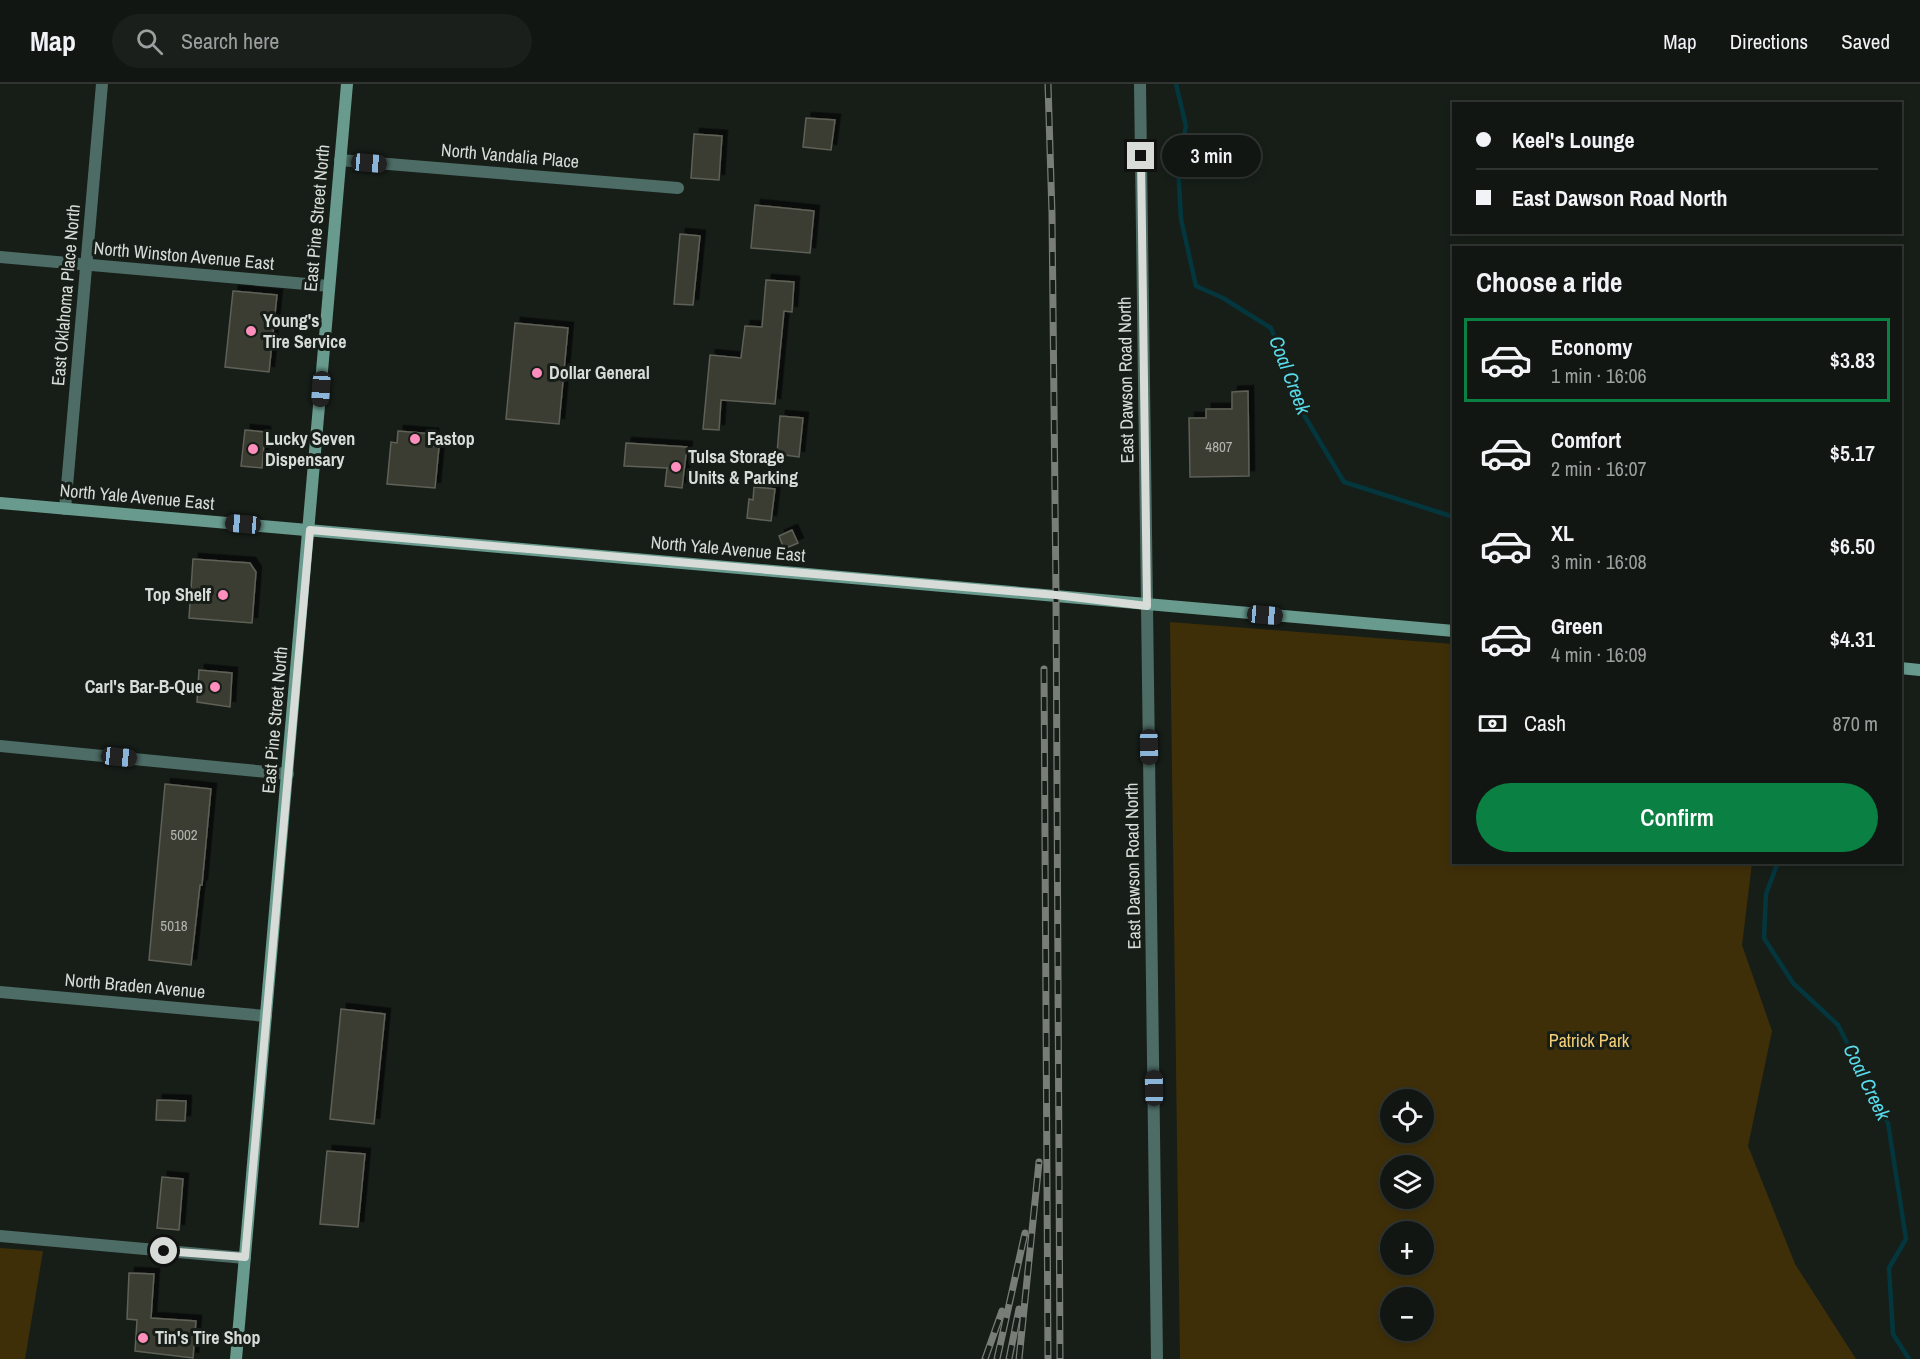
<!DOCTYPE html>
<meta charset="utf-8">
<style>
body{margin:0;font-family:"Archivo Narrow",sans-serif;background:#1a1f1b;color:#f1f3f6;height:100vh;display:flex;flex-direction:column;font-size:22px;white-space:nowrap}
*{box-sizing:border-box;margin:0}
p{font-size:20px;color:#9c9f9f}
.icon{flex:none;width:33px;height:33px;fill:none;stroke:currentColor;stroke-width:2;stroke-linecap:round;stroke-linejoin:round}
.map{position:relative;flex:1;overflow:hidden}
.side{position:absolute;left:1452px;top:162px;width:450px;height:618px;display:flex;flex-direction:column;background:#111612;border-radius:0px;box-shadow:0 3px 9px #0003,0 0 0 2px #303532}
.side>*{flex:none}
.top-card{position:absolute;left:1452px;top:18px;width:450px;height:132px;border-radius:0px;box-shadow:0 3px 9px #0003,0 0 0 2px #303532;display:grid;align-content:center;height:132px;padding:0 24px;background:#111612}
.fabs{position:absolute;left:1380px;top:1005px;display:grid;gap:12px}
.fabs a{display:grid;place-items:center;width:54px;height:54px;border-radius:50%;background:#111612;box-shadow:0 3px 9px #0003,0 0 0 2px #303532;font-size:30px}
.end{position:absolute;width:27px;height:27px;margin:-14px;border:8px solid #d8dcd8;background:#111;box-shadow:0 0 0 3px #111}
.from{border-radius:50%}
.bubble{position:absolute;height:42px;border-radius:21px;background:#111612;box-shadow:0 3px 9px #0003,0 0 0 2px #303532;font-size:20px;font-weight:600;line-height:42px;text-align:center}
.car{position:absolute;width:18px;height:36px;margin:-18px -9px;border-radius:8px;box-shadow:0 0 4px 2px #0007;background:linear-gradient(#222 24%,#8ab4d8 0 40%,#222 0 76%,#8ab4d8 0 86%,#222 0)}
.top-card b{display:flex;align-items:center;gap:21px;height:57px;font-size:22px}
.top-card b+b{border-top:2px solid #303532}
.top-card i{width:15px;height:15px;background:#f1f3f6}
ul{padding:0;list-style:none}
li{display:flex;align-items:center;gap:18px;height:84px;margin:0 12px 9px;padding:0 12px;border:3px solid transparent;border-radius:0px}
li div{flex:1}
li b{display:block;font-size:22px}
li em{font-style:normal;font-weight:600}
li.selected{border-color:#0b8043}
li>.icon{width:54px;height:54px;stroke-width:1.5}
h2{padding:0 24px;font-size:27px;line-height:72px}
.pay{display:flex;align-items:center;gap:15px;height:66px;padding:0 24px;font-size:22px}
.pay p{margin-inline-start:auto}
.action{display:flex;gap:12px;margin-top:auto;padding:12px 24px}
.action a{flex:1;height:69px;border-radius:36px;background:#0b8043;color:#fff;font-size:24px;font-weight:600;line-height:69px;text-align:center}
header{display:flex;align-items:center;gap:36px;box-sizing:border-box;height:84px;padding:0 30px;background:#111612;border-bottom:2px solid #303532}
header strong{font-size:28px}
nav{display:flex;gap:33px;margin-inline-start:auto;font-size:21px}
.search{width:420px;height:54px;background:#1a1f1b;display:flex;align-items:center;gap:15px;box-sizing:border-box;padding:0 21px;border-radius:33px;color:#9c9f9f;font-size:22px}
.map>svg:first-child{display:block}
.green{fill:#3f2f09;fill-rule:evenodd}
.lines{fill:none;stroke-linecap:round;stroke-linejoin:round}
.stream{stroke:#03363d;stroke-width:4.5}
.building{fill:#3b3d33;stroke:#5e6056;stroke-width:1.5;filter:url(#shadow)}
.minor{stroke:#4d6c65;stroke-width:12}
.tertiary{stroke:#4d6c65;stroke-width:12}
.secondary{stroke:#689b8e;stroke-width:12}
.rail-casing{stroke:#787d78;stroke-width:7}
.rail{stroke:#171e18;stroke-width:4.5;stroke-dasharray:14;stroke-linecap:butt}
.route{stroke:#d8dcd8;stroke-width:8}
.poi-dot{fill:#fe8ebb;stroke:#171e18;stroke-width:2}
.labels{text-anchor:middle;stroke-width:6;stroke-linejoin:round;paint-order:stroke}
.number-label{font-size:15px;fill:#b1b4af}
.street-label{font-size:18px;fill:#d8dcd8;stroke:#171e18}
.poi-label{font-size:18px;font-weight:bold;fill:#d8dcd8;stroke:#171e18;text-anchor:start}
.park-label{font-size:18px;fill:#f5cf78;stroke:#171e18}
.water-label{font-size:20px;font-style:italic;fill:#58daeb;stroke:#171e18}
</style>
<header>
<strong>Map</strong>
<div class="search"><svg class="icon" aria-label="search" viewBox="0 0 24 24"><circle cx="10" cy="10" r="6"/><path d="M15 15l6 6"/></svg>Search here</div>
<nav><a>Map</a><a>Directions</a><a>Saved</a></nav>
</header>
<div class="map">
<svg width="1920" height="1275" viewBox="0 0 1920 1275">
<defs>
<filter id="shadow"><feDropShadow dx="5.5" dy="-5.5" stdDeviation="0" flood-color="#0009"/></filter>
</defs>
<rect width="100%" height="100%" fill="#171e18"/>
<g class="green">
<path d="M1170 538 1453 560 1454 778 1752 779 1742 861 1772 947 1748 1062 1795 1180 1856 1275H1180ZM1390 1016H1424V1048H1390ZM1390 1082H1424V1114H1390ZM1390 1148H1424V1180H1390ZM1390 1214H1424V1246H1390Z"/>
<path d="M0 1164 43 1167 25 1275H0Z"/>
</g>
<g class="lines">
<g class="stream">
<path d="M1176 0 1186 42 1178 81 1181 135 1196 202 1223 214 1271 244 1304 331 1344 398 1454 433"/>
<path d="M1778 778 1766 810 1764 854 1793 899 1838 941 1888 1039 1906 1155 1889 1184 1893 1250 1909 1275"/>
</g>
</g>
<g class="building">
<path d="M806 34 835 36 831 66 803 63Z"/>
<path d="M694 50 722 52 719 96 691 94Z"/>
<path d="M755 121 814 127 810 169 751 164Z"/>
<path d="M680 150 700 152 693 221 674 220Z"/>
<path d="M766 196 794 198 792 228 784 227 775 320 721 316 719 346 703 345 710 271 741 274 745 242 762 243Z"/>
<path d="M233 207 277 211 269 288 225 283Z"/>
<path d="M515 239 568 244 559 340 506 335Z"/>
<path d="M1248 307 1249 392 1190 393 1189 334H1206V325H1232V308Z"/>
<path d="M780 332 803 334 799 373 777 370Z"/>
<path d="M245 346 265 348 262 384 241 382Z"/>
<path d="M398 347 433 350 432 362 439 363 435 404 387 400 391 358 397 359Z"/>
<path d="M626 359 687 363 682 404 665 402 667 384 624 382Z"/>
<path d="M754 403 775 405 771 437 747 434 749 415 753 416Z"/>
<path d="M792 446 798 459 784 465 779 452Z"/>
<path d="M193 475 250 479 256 488 252 539 189 534Z"/>
<path d="M199 586 232 589 230 623 197 618Z"/>
<path d="M165 700 211 705 202 801H200L191 881 149 876Z"/>
<path d="M341 925 385 930 374 1040 330 1035Z"/>
<path d="M157 1016 186 1017 185 1037 156 1036Z"/>
<path d="M327 1067 365 1070 358 1143 320 1140Z"/>
<path d="M162 1093 183 1095 179 1146 157 1144Z"/>
<path d="M129 1189 154 1190 151 1234 196 1237 193 1274 135 1267 137 1236 127 1235Z"/>
</g>
<g class="lines">
<g class="minor">
<path d="M1140 0 1147 522"/>
<path d="M340 76 678 104"/>
<path d="M0 173 329 202"/>
<path d="M65 425 102 0"/>
<path d="M0 662 288 690"/>
<path d="M0 908 266 932"/>
<path d="M0 1152 245 1174"/>
</g>
<path class="tertiary" d="M1147 522 1157 1275"/>
<g class="secondary">
<path d="M0 419 1454 547"/>
<path d="M1900 584 1920 586"/>
<path d="M236 1275 347 0"/>
</g>
<defs>
<g id="rail">
<path d="M1048 0 1052 130 1056 511 1060 1275"/>
<path d="M1044 585 1048 1275"/>
<path d="M985 1275 1002 1227"/>
<path d="M997 1275 1025 1149"/>
<path d="M1009 1275 1019 1225"/>
<path d="M1019 1275 1039 1078"/>
</g>
</defs>
<use href="#rail" class="rail-casing"/>
<use href="#rail" class="rail"/>
</g>
<g class="lines">
<path class="route" d="M164 1167 245 1173 310 446 1056 511 1147 522 1141 72"/>
</g>
<g class="poi-dot">
<circle cx="251" cy="247" r="6"/>
<circle cx="537" cy="289" r="6"/>
<circle cx="415" cy="355" r="6"/>
<circle cx="253" cy="365" r="6"/>
<circle cx="676" cy="383" r="6"/>
<circle cx="223" cy="511" r="6"/>
<circle cx="215" cy="603" r="6"/>
<circle cx="143" cy="1254" r="6"/>
</g>
<g class="labels">
<g class="number-label">
<text x="1219" y="368">4807</text>
<text x="184" y="756">5002</text>
<text x="174" y="847">5018</text>
</g>
<g class="street-label">
<text transform="translate(510 72) rotate(5)" y="6">North Vandalia Place</text>
<text transform="translate(317 134) rotate(-85)" y="6">East Pine Street North</text>
<text transform="translate(184 172) rotate(5)" y="6">North Winston Avenue East</text>
<text transform="translate(66 211) rotate(-85)" y="6">East Oklahoma Place North</text>
<text transform="translate(1126 296) rotate(-91)" y="6">East Dawson Road North</text>
<text transform="translate(137 413) rotate(5)" y="6">North Yale Avenue East</text>
<text transform="translate(728 465) rotate(5)" y="6">North Yale Avenue East</text>
<text transform="translate(275 636) rotate(-85)" y="6">East Pine Street North</text>
<text transform="translate(1133 782) rotate(-91)" y="6">East Dawson Road North</text>
<text transform="translate(135 902) rotate(5)" y="6">North Braden Avenue</text>
</g>
<g class="poi-label">
<text x="263" y="243">Young's<tspan x="263" dy="21">Tire Service</tspan></text>
<text x="549" y="295">Dollar General</text>
<text x="265" y="361">Lucky Seven<tspan x="265" dy="21">Dispensary</tspan></text>
<text x="427" y="361">Fastop</text>
<text x="688" y="379">Tulsa Storage<tspan x="688" dy="21">Units &amp; Parking</tspan></text>
<text x="211" y="517" text-anchor="end">Top Shelf</text>
<text x="203" y="609" text-anchor="end">Carl's Bar-B-Que</text>
<text x="155" y="1260">Tin's Tire Shop</text>
</g>
<g class="park-label">
<text x="1589" y="963">Patrick Park</text>
</g>
<g class="water-label">
<text transform="translate(1290 291) rotate(69)" y="7">Coal Creek</text>
<text transform="translate(1867 998) rotate(64)" y="7">Coal Creek</text>
</g>
</g>
</svg>
<div class="fabs">
<a><svg class="icon" aria-label="locate" viewBox="0 0 24 24"><circle cx="12" cy="12" r="6"/><path d="M12 2v4M12 18v4M2 12h4M18 12h4"/></svg></a>
<a><svg class="icon" aria-label="layers" viewBox="0 0 24 24"><path d="M12 4l9 5-9 5-9-5zM3 14l9 5 9-5"/></svg></a>
<a>+</a>
<a>−</a>
</div>
<i class="end from" style="left:164px;top:1167px"></i>
<i class="end" style="left:1141px;top:72px"></i>
<div class="bubble" style="left:1162px;top:51px;width:99px">3 min</div>
<i class="car" style="left:369px;top:79px;rotate:95deg"></i>
<i class="car" style="left:321px;top:305px;rotate:184deg"></i>
<i class="car" style="left:243px;top:440px;rotate:275deg"></i>
<i class="car" style="left:1265px;top:531px;rotate:95deg"></i>
<i class="car" style="left:1149px;top:663px;rotate:179deg"></i>
<i class="car" style="left:119px;top:673px;rotate:96deg"></i>
<i class="car" style="left:1154px;top:1004px;rotate:359deg"></i>
<div class="top-card">
<b><i class="from"></i>Keel's Lounge</b>
<b><i></i>East Dawson Road North</b>
</div>
<section class="side">
<h2>Choose a ride</h2>
<ul>
<li class="selected"><svg class="icon" aria-label="car" viewBox="0 0 24 24"><path d="M5 17H2v-5l4-1 3-4h7l3 4 3 1v5h-3M9 17h6M6 11h13"/><circle cx="7" cy="17" r="2"/><circle cx="17" cy="17" r="2"/></svg><div><b>Economy</b><p>1 min · 16:06</p></div><em>$3.83</em></li>
<li><svg class="icon" aria-label="car" viewBox="0 0 24 24"><path d="M5 17H2v-5l4-1 3-4h7l3 4 3 1v5h-3M9 17h6M6 11h13"/><circle cx="7" cy="17" r="2"/><circle cx="17" cy="17" r="2"/></svg><div><b>Comfort</b><p>2 min · 16:07</p></div><em>$5.17</em></li>
<li><svg class="icon" aria-label="car" viewBox="0 0 24 24"><path d="M5 17H2v-5l4-1 3-4h7l3 4 3 1v5h-3M9 17h6M6 11h13"/><circle cx="7" cy="17" r="2"/><circle cx="17" cy="17" r="2"/></svg><div><b>XL</b><p>3 min · 16:08</p></div><em>$6.50</em></li>
<li><svg class="icon" aria-label="car" viewBox="0 0 24 24"><path d="M5 17H2v-5l4-1 3-4h7l3 4 3 1v5h-3M9 17h6M6 11h13"/><circle cx="7" cy="17" r="2"/><circle cx="17" cy="17" r="2"/></svg><div><b>Green</b><p>4 min · 16:09</p></div><em>$4.31</em></li>
</ul>
<div class="pay"><svg class="icon" aria-label="cash" viewBox="0 0 24 24"><path d="M3 7h18v10H3z"/><circle cx="12" cy="12" r="2"/></svg>Cash<p>870 m</p></div>
<div class="action"><a>Confirm</a></div>
</section>
</div>
